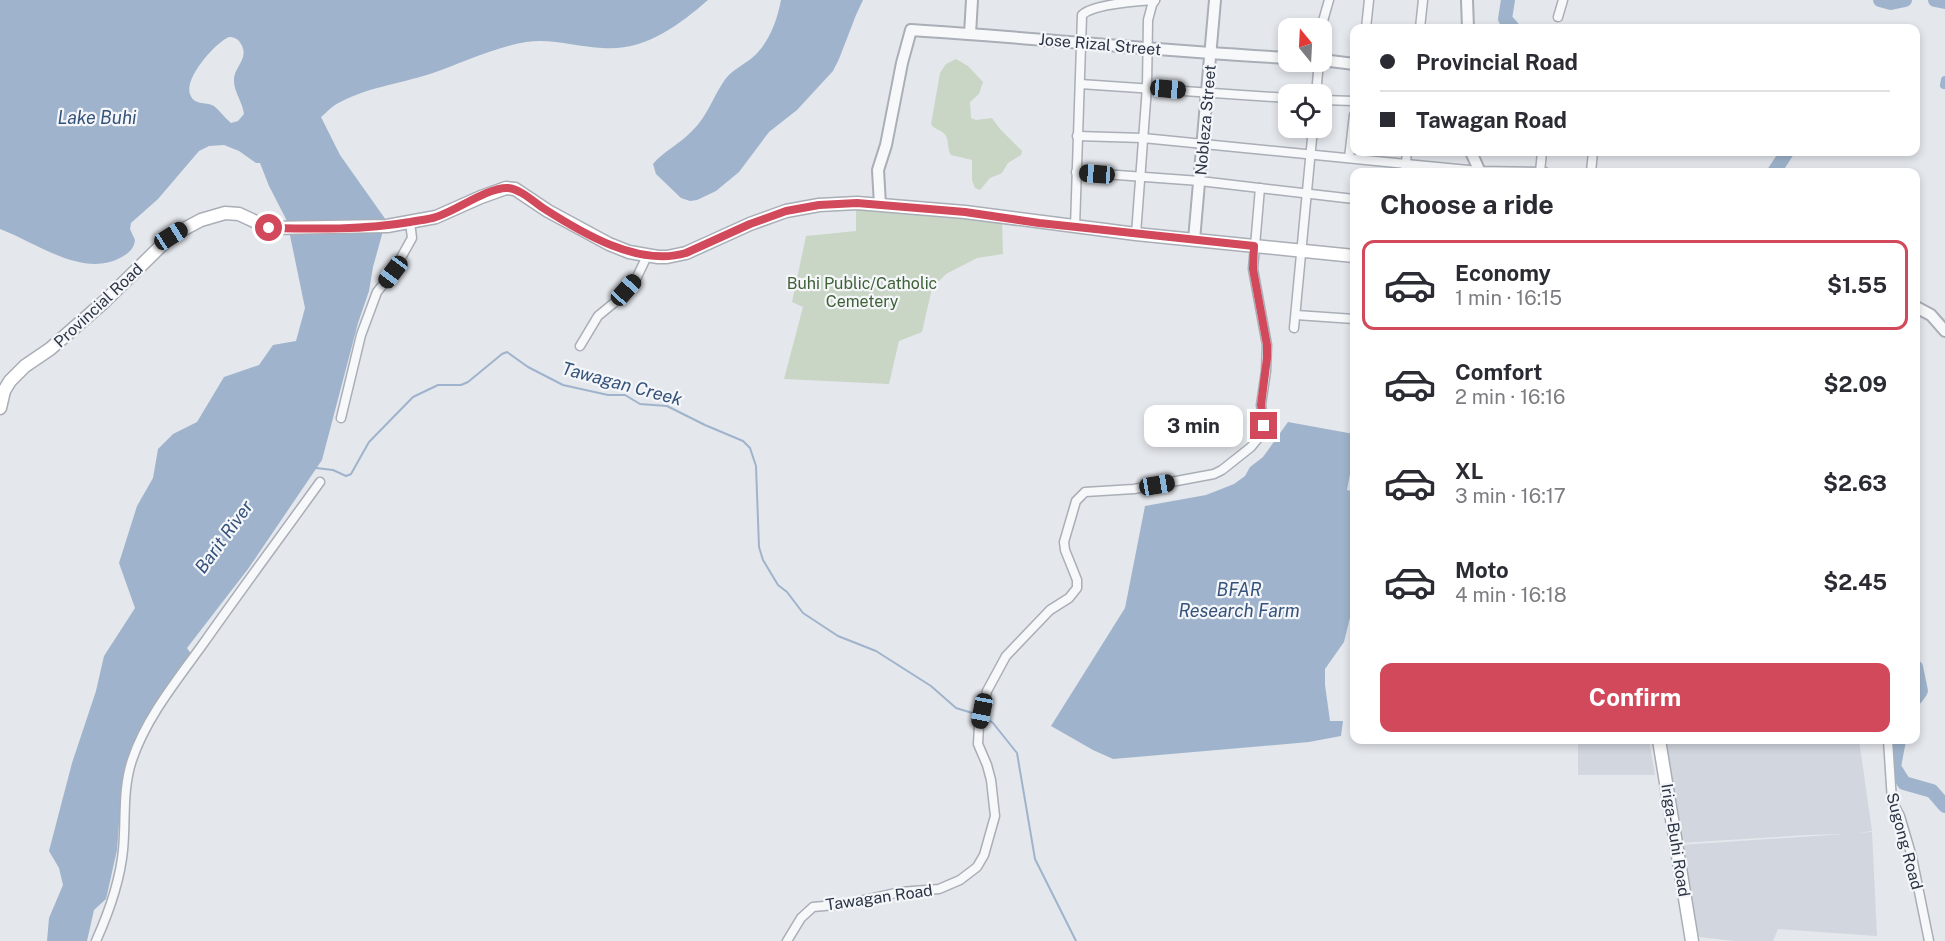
<!DOCTYPE html>
<meta charset="utf-8">
<style>
body{margin:0;font-family:"Public Sans",sans-serif;background:#f2f2f3;color:#2b2b33;height:100vh;display:flex;flex-direction:column;font-size:22px;white-space:nowrap}
*{box-sizing:border-box;margin:0}
p{font-size:20px;color:#7c7c81}
.icon{flex:none;width:33px;height:33px;fill:none;stroke:currentColor;stroke-width:2;stroke-linecap:round;stroke-linejoin:round}
.map{position:relative;flex:1;overflow:hidden}
.side{position:absolute;left:1350px;top:168px;width:570px;height:576px;display:flex;flex-direction:column;background:#fff;border-radius:12px;box-shadow:0 3px 9px #0003}
.side>*{flex:none}
.guide{position:absolute;left:1350px;top:24px;width:570px;height:132px;border-radius:12px;box-shadow:0 3px 9px #0003;display:grid;align-content:center;height:132px;padding:0 30px;background:#fff}
.needle{width:39px;rotate:342deg}
.controls{position:absolute;left:1278px;top:18px;display:grid;gap:12px}
.controls a{display:grid;place-items:center;width:54px;height:54px;border-radius:12px;background:#fff;box-shadow:0 3px 9px #0003;font-size:30px}
.end{position:absolute;width:27px;height:27px;margin:-14px;border:8px solid #d1495b;background:#fff;box-shadow:0 0 0 3px #fff}
.from{border-radius:50%}
.bubble{position:absolute;height:42px;border-radius:12px;background:#fff;box-shadow:0 3px 9px #0003;font-size:20px;font-weight:700;line-height:42px;text-align:center}
.car{position:absolute;width:18px;height:36px;margin:-18px -9px;border-radius:8px;box-shadow:0 0 4px 2px #0007;background:linear-gradient(#222 24%,#8ab4d8 0 40%,#222 0 76%,#8ab4d8 0 86%,#222 0)}
.guide b{display:flex;align-items:center;gap:21px;height:57px;font-size:22px}
.guide b+b{border-top:2px solid #e1e1e2}
.guide i{width:15px;height:15px;background:#2b2b33}
ul{padding:0;list-style:none}
li{display:flex;align-items:center;gap:18px;height:90px;margin:0 12px 9px;padding:0 18px;border:3px solid transparent;border-radius:12px}
li div{flex:1}
li b{display:block;font-size:22px}
li em{font-style:normal;font-weight:700}
li.active{border-color:#d1495b}
li>.icon{width:54px;height:54px;stroke-width:1.5}
h2{padding:0 30px;font-size:27px;line-height:72px}
.action{display:flex;gap:12px;margin-top:auto;padding:12px 30px}
.action a{flex:1;height:69px;border-radius:12px;background:#d1495b;color:#fff;font-size:24px;font-weight:700;line-height:69px;text-align:center}
.map>svg:first-child{display:block}
.built{fill:#d2d6de}
.green{fill:#c9d6c5}
.water{fill:#9fb4cc;fill-rule:evenodd}
.lines{fill:none;stroke-linecap:round;stroke-linejoin:round}
.stream{stroke:#9fb4cc;stroke-width:2}
.canal{stroke:#9fb4cc;stroke-width:8}
.river{stroke:#9fb4cc;stroke-width:14}
.minor-casing{stroke:#a9aeb7;stroke-width:11}
.tertiary-casing{stroke:#a9aeb7;stroke-width:14}
.secondary-casing{stroke:#a9aeb7;stroke-width:15}
.minor{stroke:#f7f8fa;stroke-width:8}
.tertiary{stroke:#f7f8fa;stroke-width:10}
.secondary{stroke:#fff;stroke-width:12}
.route{stroke:#d1495b;stroke-width:8}
.labels{text-anchor:middle;stroke-width:4.5;stroke-linejoin:round;paint-order:stroke}
.street-label{font-size:16px;fill:#2b3445;stroke:#f4f6f9}
.park-label{font-size:16px;fill:#3f6138;stroke:#f4f6f9}
.water-label{font-size:18px;font-style:italic;fill:#34527a;stroke:#f4f6f9}
</style>
<div class="map">
<svg width="1945" height="941" viewBox="0 0 1945 941">
<rect width="100%" height="100%" fill="#e4e7ec"/>
<g class="built">
<path d="M1578 740H1649L1655 775H1578Z"/>
<path d="M1665 740H1859L1872 831 1858 833 1872 832 1877 936 1778 929 1773 941H1736L1699 937 1681 845 1845 834 1806 835 1680 843Z"/>
</g>
<g class="green">
<path d="M956 59 968 66 983 82 979 94 970 102 971 118 976 120 992 118 1000 129 1022 151 1021 155 1008 163 1002 173 990 178 980 190 975 188 972 180V160L951 155C947 149 949 141 946 136 942 129 934 130 931 124L940 73 946 64Z"/>
<path d="M856 209 1002 220 1003 254 977 258 946 274 932 288 922 332 899 341 889 384 784 379 803 307 792 302 806 236 856 231Z"/>
</g>
<g class="water">
<path d="M0 0H708C678 26 645 51 603 48 577 47 552 38 526 42 492 48 462 63 430 74 399 84 363 88 335 105 330 108 325 114 321 117L340 155 386 220 373 267 369 291 358 323 322 460 248 569 187 648 191 654 146 721 121 797 117 850 106 899 94 910 87 941H47L49 918 63 885 59 868 49 851 72 763 96 691 104 656 135 608 119 563 137 506 153 478 158 449 173 434 197 422 224 377 259 365 273 345 296 341 305 308 287 221 269 186 260 163H256L239 151 224 145 209 146 199 151 158 199 131 223 130 229 135 240C134 249 128 254 120 258 82 278 35 242 0 229ZM229 37C235 37 238 39 241 44 250 59 233 67 234 81 234 92 243 103 244 114L238 121 231 123C225 118 220 111 214 106 205 101 194 106 190 94 184 78 215 43 229 37Z"/>
<path d="M781 0H863L856 15 839 59 833 71 797 110 769 132 739 172 716 191 697 200 690 201 681 198 656 174 653 164C664 151 681 143 692 131 707 117 713 97 724 81 731 70 744 65 753 57 769 43 777 21 781 0Z"/>
<path d="M1288 422 1354 434V453L1347 490 1354 492V601L1344 642 1325 669V685L1330 721H1343L1341 736 1309 742 1113 759 1093 750 1051 726 1125 608 1145 506 1206 495 1234 484 1245 476 1250 467 1263 457Z"/>
</g>
<g class="lines">
<g class="stream">
<path d="M316 468 333 470 346 476 351 474 369 442 413 397 438 385H461L468 382 502 354 507 352 528 367 563 385 608 395H625L640 404 667 406 705 425 743 441 750 448 756 466 759 547 763 560 778 585 787 592 803 613 838 636 876 651 931 686 956 708 979 715"/>
<path d="M984 717 993 723 1017 753 1035 859 1076 941"/>
</g>
<path class="canal" d="M1944 85 1945 80"/>
<g class="river">
<path d="M1508 0 1505 19 1513 28"/>
<path d="M1880 0 1891 3 1905 0"/>
<path d="M1935 0 1945 2"/>
<path d="M1774 172 1787 152"/>
<path d="M1916 667 1921 691 1916 698"/>
<path d="M1899 740 1894 767 1904 783 1932 791 1945 806"/>
</g>
<defs>
<g id="minor">
<path d="M1558 17 1563 0"/>
<path d="M1321 28 1329 0"/>
<path d="M1366 28 1369 0"/>
<path d="M1420 28 1423 0"/>
<path d="M1080 84 1288 98"/>
<path d="M1316 94 1319 62"/>
<path d="M1322 100 1354 101"/>
<path d="M1077 136 1143 138 1406 164 1479 171 1545 172"/>
<path d="M1349 158 1354 115"/>
<path d="M1076 172 1200 181 1354 199"/>
<path d="M1405 172 1407 152"/>
<path d="M1540 172 1542 152"/>
<path d="M1591 172 1593 152"/>
<path d="M1075 227 1082 15C1093 4 1139 1 1155 0"/>
<path d="M1136 234 1147 87 1148 20 1152 5 1155 0"/>
<path d="M1296 315 1354 319"/>
<path d="M1294 328 1313 128"/>
<path d="M580 346 598 316 615 302 637 277 647 256"/>
<path d="M341 418 361 335 377 292 393 272 412 238 410 222"/>
<path d="M1888 740 1892 801 1900 816 1912 857 1929 941"/>
<path d="M96 941C109 912 120 882 123 850 126 820 122 790 132 760 146 718 177 680 203 644 241 590 281 536 320 482"/>
<path d="M787 941 801 918 813 907 846 904 900 892 939 889 960 880 977 867 984 855 995 816 991 780 987 765 978 744 979 725 987 691 1006 656 1050 610 1069 598 1077 588V580L1065 550 1064 542 1076 501 1085 492 1134 489 1214 474 1222 470 1251 447 1260 436 1264 426 1261 405 1266 371 1267 345 1253 269 1260 188"/>
</g>
<g id="tertiary">
<path d="M1467 0 1468 28"/>
<path d="M970 34 972 0"/>
<path d="M1322 60 1354 64"/>
<path d="M1471 152 1480 172"/>
<path d="M880 205 878 170 886 145 902 63 911 30C1037 38 1162 51 1288 58"/>
<path d="M1194 240 1215 0"/>
<path d="M1916 307 1931 315 1945 331"/>
</g>
<g id="secondary">
<path d="M0 408 4 391 10 381 25 366 50 349 105 301 171 236 201 220 225 213 239 214 269 228 387 226 436 217 481 197 506 188 515 189 548 211 609 244 629 252 658 257H667L686 253 750 224 786 211 819 205 857 203 965 212 1136 234 1354 256"/>
<path d="M1659 740 1692 941"/>
</g>
</defs>
<use href="#minor" class="minor-casing"/>
<use href="#tertiary" class="tertiary-casing"/>
<use href="#secondary" class="secondary-casing"/>
<use href="#minor" class="minor"/>
<use href="#tertiary" class="tertiary"/>
<use href="#secondary" class="secondary"/>
</g>
<g class="lines">
<path class="route" d="M269 228C315 229 364 230 410 222 418 220 428 220 436 217 456 211 488 187 508 188 520 189 533 201 543 208 582 233 638 267 686 253L750 224 786 211 819 205 857 203 965 212 1039 223 1254 246 1253 269 1267 345V358L1261 405 1264 426"/>
</g>
<g class="labels">
<g class="street-label">
<text transform="translate(1100 44) rotate(5)" y="6">Jose Rizal Street</text>
<text transform="translate(1205 120) rotate(-85)" y="6">Nobleza Street</text>
<text transform="translate(98 305) rotate(-43)" y="6">Provincial Road</text>
<text transform="translate(1676 840) rotate(81)" y="6">Iriga-Buhi Road</text>
<text transform="translate(1905 841) rotate(75)" y="6">Sugong Road</text>
<text transform="translate(879 897) rotate(-8)" y="6">Tawagan Road</text>
</g>
<g class="park-label">
<text x="862" y="289">Buhi Public/Catholic<tspan x="862" dy="18">Cemetery</tspan></text>
</g>
<g class="water-label">
<text x="97" y="124">Lake Buhi</text>
<text transform="translate(622 384) rotate(15)" y="6">Tawagan Creek</text>
<text transform="translate(224 537) rotate(-54)" y="6">Barit River</text>
<text x="1239" y="596">BFAR<tspan x="1239" dy="21">Research Farm</tspan></text>
</g>
</g>
</svg>
<div class="controls">
<a><svg class="needle" viewBox="-14 -14 28 28"><path d="M0-13l5 13h-10z" fill="#e53935"/><path d="M0 13l5-13h-10z" fill="#7c7c81"/></svg></a>
<a><svg class="icon" aria-label="locate" viewBox="0 0 24 24"><circle cx="12" cy="12" r="6"/><path d="M12 2v4M12 18v4M2 12h4M18 12h4"/></svg></a>
</div>
<i class="end from" style="left:269px;top:228px"></i>
<i class="end" style="left:1264px;top:426px"></i>
<div class="bubble" style="left:1144px;top:405px;width:99px">3 min</div>
<i class="car" style="left:1168px;top:89px;rotate:95deg"></i>
<i class="car" style="left:1097px;top:174px;rotate:274deg"></i>
<i class="car" style="left:171px;top:236px;rotate:58deg"></i>
<i class="car" style="left:393px;top:272px;rotate:217deg"></i>
<i class="car" style="left:626px;top:290px;rotate:42deg"></i>
<i class="car" style="left:1157px;top:485px;rotate:80deg"></i>
<i class="car" style="left:982px;top:711px;rotate:191deg"></i>
<div class="guide">
<b><i class="from"></i>Provincial Road</b>
<b><i></i>Tawagan Road</b>
</div>
<section class="side">
<h2>Choose a ride</h2>
<ul>
<li class="active"><svg class="icon" aria-label="car" viewBox="0 0 24 24"><path d="M5 17H2v-5l4-1 3-4h7l3 4 3 1v5h-3M9 17h6M6 11h13"/><circle cx="7" cy="17" r="2"/><circle cx="17" cy="17" r="2"/></svg><div><b>Economy</b><p>1 min · 16:15</p></div><em>$1.55</em></li>
<li><svg class="icon" aria-label="car" viewBox="0 0 24 24"><path d="M5 17H2v-5l4-1 3-4h7l3 4 3 1v5h-3M9 17h6M6 11h13"/><circle cx="7" cy="17" r="2"/><circle cx="17" cy="17" r="2"/></svg><div><b>Comfort</b><p>2 min · 16:16</p></div><em>$2.09</em></li>
<li><svg class="icon" aria-label="car" viewBox="0 0 24 24"><path d="M5 17H2v-5l4-1 3-4h7l3 4 3 1v5h-3M9 17h6M6 11h13"/><circle cx="7" cy="17" r="2"/><circle cx="17" cy="17" r="2"/></svg><div><b>XL</b><p>3 min · 16:17</p></div><em>$2.63</em></li>
<li><svg class="icon" aria-label="car" viewBox="0 0 24 24"><path d="M5 17H2v-5l4-1 3-4h7l3 4 3 1v5h-3M9 17h6M6 11h13"/><circle cx="7" cy="17" r="2"/><circle cx="17" cy="17" r="2"/></svg><div><b>Moto</b><p>4 min · 16:18</p></div><em>$2.45</em></li>
</ul>
<div class="action"><a>Confirm</a></div>
</section>
</div>
